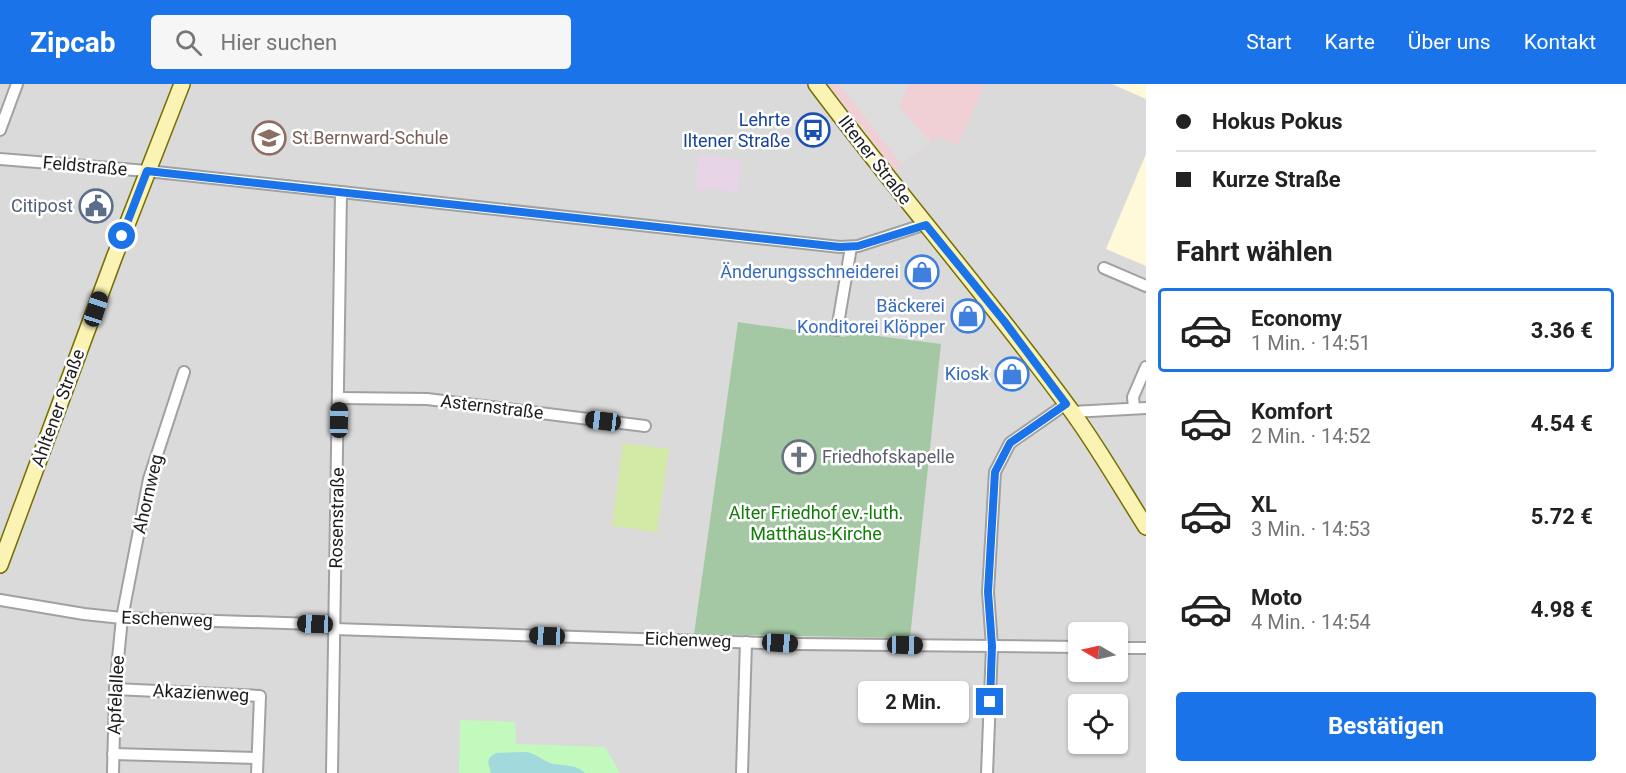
<!DOCTYPE html>
<html lang="de">
<meta charset="utf-8">
<style>
body{margin:0;font-family:Roboto,sans-serif;background:#f6f6f6;color:#222;height:100vh;display:flex;flex-direction:column;font-size:22px;white-space:nowrap}
*{box-sizing:border-box;margin:0}
p{font-size:20px;color:#767676}
.icon{flex:none;width:33px;height:33px;fill:none;stroke:currentColor;stroke-width:2;stroke-linecap:round;stroke-linejoin:round}
.map{position:relative;flex:1;overflow:hidden}
.drawer{display:flex;flex-direction:column;background:#fff;width:480px}
.drawer>*{flex:none}
.guide{display:grid;align-content:center;height:132px;padding:0 30px;background:#fff}
.needle{width:39px;rotate:279deg}
.controls{position:absolute;left:1068px;top:538px;display:grid;gap:12px}
.controls a{display:grid;place-items:center;width:60px;height:60px;border-radius:6px;background:#fff;box-shadow:0 2px 4px #0004;font-size:30px}
.end{position:absolute;width:27px;height:27px;margin:-14px;border:8px solid #1a73e8;background:#fff;box-shadow:0 0 0 3px #fff}
.from{border-radius:50%}
.bubble{position:absolute;height:42px;border-radius:6px;background:#fff;box-shadow:0 2px 4px #0004;font-size:20px;font-weight:700;line-height:42px;text-align:center}
.car{position:absolute;width:18px;height:36px;margin:-18px -9px;border-radius:8px;box-shadow:0 0 4px 2px #0007;background:linear-gradient(#222 24%,#8ab4d8 0 40%,#222 0 76%,#8ab4d8 0 86%,#222 0)}
.guide b{display:flex;align-items:center;gap:21px;height:57px;font-size:22px}
.guide b+b{border-top:2px solid #e0e0e0}
.guide i{width:15px;height:15px;background:#222}
ul{padding:0;list-style:none}
li{display:flex;align-items:center;gap:18px;height:84px;margin:0 12px 9px;padding:0 18px;border:3px solid transparent;border-radius:6px}
li div{flex:1}
li b{display:block;font-size:22px}
li em{font-style:normal;font-weight:700}
li.selected{border-color:#1a73e8}
li>.icon{width:54px;height:54px;stroke-width:1.5}
h2{padding:0 30px;font-size:27px;line-height:72px}
.button{display:flex;gap:12px;margin-top:auto;padding:12px 30px}
.button a{flex:1;height:69px;border-radius:6px;background:#1a73e8;color:#fff;font-size:24px;font-weight:700;line-height:69px;text-align:center}
header{display:flex;align-items:center;gap:36px;box-sizing:border-box;height:84px;padding:0 30px;background:#1a73e8;color:#fff}
header strong{font-size:28px}
nav{display:flex;gap:33px;margin-inline-start:auto;font-size:21px}
.search{width:420px;height:54px;background:#f6f6f6;display:flex;align-items:center;gap:15px;box-sizing:border-box;padding:0 21px;border-radius:6px;color:#767676;font-size:22px}
main{display:flex;flex:1;min-height:0}
.map>svg:first-child{display:block}
.residential{fill:#dbdada;fill-rule:evenodd}
.commercial{fill:#f0d0d4}
.industrial{fill:#e8d4e7}
.education{fill:#fff9da}
.grass{fill:#d3eaa6}
.cemetery{fill:#a3c8a3}
.park{fill:#c2fabd}
.parking{fill:#ddd}
.water{fill:#a1d9dd}
.lines{fill:none;stroke-linecap:round;stroke-linejoin:round}
.street-casing{stroke:#a1a1a1;stroke-width:14}
.secondary-casing{stroke:#756f02;stroke-width:18}
.street{stroke:#fff;stroke-width:10}
.secondary{stroke:#fbf3b4;stroke-width:15}
.route{stroke:#1a73e8;stroke-width:8}
.labels{text-anchor:middle;stroke-width:5;stroke-linejoin:round;paint-order:stroke}
.transit-label{font-size:18px;fill:#164399;stroke:#fff;text-anchor:end}
.education-label{font-size:18px;fill:#785e54;stroke:#fff;text-anchor:start}
.street-label{font-size:18px;fill:#1d1d1d;stroke:#fff}
.service-label{font-size:18px;fill:#4e5e75;stroke:#fff;text-anchor:end}
.shop-label{font-size:18px;fill:#366cbe;stroke:#fff;text-anchor:end}
.worship-label{font-size:18px;fill:#5b616d;stroke:#fff;text-anchor:start}
.park-label{font-size:18px;fill:#127c09;stroke:#fff}
</style>
<header>
<strong>Zipcab</strong>
<div class="search"><svg class="icon" aria-label="search" viewBox="0 0 24 24"><circle cx="10" cy="10" r="6"/><path d="M15 15l6 6"/></svg>Hier suchen</div>
<nav><a>Start</a><a>Karte</a><a>Über uns</a><a>Kontakt</a></nav>
</header>
<main>
<div class="map">
<svg width="1146" height="689" viewBox="0 0 1146 689">
<rect width="100%" height="100%" fill="#eee8e2"/>
<path class="residential" d="M0 0H1146V689H0ZM739 238 845 253 694 550ZM1078 549H1118V588H1078ZM1078 621H1118V660H1078Z"/>
<path class="commercial" d="M828 0H985L958 61 939 52 895 86Z"/>
<path class="industrial" d="M699 71 741 76 737 108 705 104 704 107 695 105Z"/>
<g class="education">
<path d="M1112 0H1146V15Z"/>
<path d="M1146 70V182L1106 165Z"/>
</g>
<path class="grass" d="M623 359 669 365 657 448 612 442Z"/>
<path class="cemetery" d="M738 238 845 253 846 248 941 260 910 554 694 550Z"/>
<path class="park" d="M460 636 515 638 516 660 605 663 620 689H459Z"/>
<path class="parking" d="M839 0H909L899 23 931 58 901 80Z"/>
<path class="water" d="M526 668C536 669 543 677 553 680 565 682 575 680 585 689H491L488 678 490 673 496 669Z"/>
<g class="lines">
<defs>
<g id="street">
<path d="M0 46 17 0"/>
<path d="M0 75 147 87 341 108 840 163 858 162 926 140"/>
<path d="M1104 184 1146 202"/>
<path d="M837 246 851 163"/>
<path d="M339 314 427 315 645 342"/>
<path d="M1134 324 1133 313 1146 283"/>
<path d="M1072 328 1146 324"/>
<path d="M0 516 84 530 122 534 315 540 334 545 796 560 1078 563"/>
<path d="M1118 564H1146"/>
<path d="M115 605 260 612 257 689"/>
<path d="M113 670 257 674"/>
<path d="M113 689 115 605 122 534 149 395 184 288"/>
<path d="M332 689 341 108"/>
<path d="M742 689 746 558"/>
<path d="M987 689 992 562 988 508 995 388 1010 359 1066 320"/>
</g>
<g id="secondary">
<path d="M816 0C899 111 991 216 1073 329 1099 365 1122 405 1146 443"/>
<path d="M0 481 114 174 182 0"/>
</g>
</defs>
<use href="#street" class="street-casing"/>
<use href="#secondary" class="secondary-casing"/>
<use href="#street" class="street"/>
<use href="#secondary" class="secondary"/>
</g>
<g class="lines">
<path class="route" d="M122 152 147 87 840 163 858 162 926 141 1004 237 1066 320 1010 359 995 388 988 508 992 562 990 618"/>
</g>
<defs>
<symbol id="bus-ring" viewBox="-11 -11 22 22"><circle r="9.5" fill="#fff" stroke="#1a4fb4" stroke-width="1.5"/><path d="M-5-6H5V4H4V6H2V4H-2V6H-4V4H-5ZM-3.5-4V0h7V-4ZM-3.5 1.2v1.5H-2V1.2ZM2 1.2v1.5H3.5V1.2Z" fill="#1a4fb4"/></symbol>
<symbol id="school-ring" viewBox="-11 -11 22 22"><circle r="9.5" fill="#fff" stroke="#8d6e63" stroke-width="1.5"/><path d="M0-5L7-2L0 1L-7-2ZM-4 1L0 2.5L4 1V4Q0 6-4 4Z" fill="#8d6e63"/></symbol>
<symbol id="civic-ring" viewBox="-11 -11 22 22"><circle r="9.5" fill="#fff" stroke="#5c6f8a" stroke-width="1.5"/><path d="M-.6-6.5H3V-4.5H.6V-3L4-1V1h2V6H-6V1h2V-1L-.6-3ZM-1.2 2.5V6h2.4V2.5Z" fill="#5c6f8a"/></symbol>
<symbol id="shop-ring" viewBox="-11 -11 22 22"><circle r="9.5" fill="#fff" stroke="#3f7fe0" stroke-width="1.5"/><path d="M-5-2.5h2.3a2.7 3.5 0 0 1 5.4 0H5L5.5 6h-11ZM-1.5-2.5h3a1.5 2.3 0 0 0-3 0Z" fill="#3f7fe0"/></symbol>
<symbol id="church-ring" viewBox="-11 -11 22 22"><circle r="9.5" fill="#fff" stroke="#6b7280" stroke-width="1.5"/><path d="M-1.2-6h2.4v3.5h3.3v2.4h-3.3V6h-2.4V-.1h-3.3v-2.4h3.3Z" fill="#6b7280"/></symbol>
</defs>
<g fill-rule="evenodd">
<use href="#bus-ring" x="794" y="27" width="38" height="38"/>
<use href="#school-ring" x="250" y="35" width="38" height="38"/>
<use href="#civic-ring" x="77" y="103" width="38" height="38"/>
<use href="#shop-ring" x="903" y="169" width="38" height="38"/>
<use href="#shop-ring" x="949" y="213" width="38" height="38"/>
<use href="#shop-ring" x="993" y="271" width="38" height="38"/>
<use href="#church-ring" x="780" y="354" width="38" height="38"/>
</g>
<g class="labels">
<g class="transit-label">
<text x="790" y="42">Lehrte<tspan x="790" dy="21">Iltener Straße</tspan></text>
</g>
<g class="education-label">
<text x="292" y="60">St.Bernward-Schule</text>
</g>
<g class="street-label">
<text transform="translate(875 76) rotate(52)" y="6">Iltener Straße</text>
<text transform="translate(85 82) rotate(5)" y="6">Feldstraße</text>
<text transform="translate(492 323) rotate(7)" y="6">Asternstraße</text>
<text transform="translate(58 324) rotate(-70)" y="6">Ahltener Straße</text>
<text transform="translate(148 410) rotate(-77)" y="6">Ahornweg</text>
<text transform="translate(337 434) rotate(-89)" y="6">Rosenstraße</text>
<text transform="translate(167 535) rotate(2)" y="6">Eschenweg</text>
<text transform="translate(688 556) rotate(2)" y="6">Eichenweg</text>
<text transform="translate(201 609) rotate(3)" y="6">Akazienweg</text>
<text transform="translate(116 611) rotate(-87)" y="6">Apfelallee</text>
</g>
<g class="service-label">
<text x="73" y="128">Citipost</text>
</g>
<g class="shop-label">
<text x="899" y="194">Änderungsschneiderei</text>
<text x="945" y="228">Bäckerei<tspan x="945" dy="21">Konditorei Klöpper</tspan></text>
<text x="989" y="296">Kiosk</text>
</g>
<g class="worship-label">
<text x="822" y="379">Friedhofskapelle</text>
</g>
<g class="park-label">
<text x="816" y="435">Alter Friedhof ev.-luth.<tspan x="816" dy="21">Matthäus-Kirche</tspan></text>
</g>
</g>
</svg>
<div class="controls">
<a><svg class="needle" viewBox="-14 -14 28 28"><path d="M0-13l5 13h-10z" fill="#e53935"/><path d="M0 13l5-13h-10z" fill="#767676"/></svg></a>
<a><svg class="icon" aria-label="locate" viewBox="0 0 24 24"><circle cx="12" cy="12" r="6"/><path d="M12 2v4M12 18v4M2 12h4M18 12h4"/></svg></a>
</div>
<i class="end from" style="left:122px;top:152px"></i>
<i class="end" style="left:990px;top:618px"></i>
<div class="bubble" style="left:858px;top:597px;width:111px">2 Min.</div>
<i class="car" style="left:96px;top:225px;rotate:18deg"></i>
<i class="car" style="left:339px;top:336px;rotate:1deg"></i>
<i class="car" style="left:603px;top:337px;rotate:277deg"></i>
<i class="car" style="left:315px;top:540px;rotate:272deg"></i>
<i class="car" style="left:547px;top:552px;rotate:272deg"></i>
<i class="car" style="left:780px;top:559px;rotate:93deg"></i>
<i class="car" style="left:905px;top:561px;rotate:91deg"></i>
</div>
<section class="drawer">
<div class="guide">
<b><i class="from"></i>Hokus Pokus</b>
<b><i></i>Kurze Straße</b>
</div>
<h2>Fahrt wählen</h2>
<ul>
<li class="selected"><svg class="icon" aria-label="car" viewBox="0 0 24 24"><path d="M5 17H2v-5l4-1 3-4h7l3 4 3 1v5h-3M9 17h6M6 11h13"/><circle cx="7" cy="17" r="2"/><circle cx="17" cy="17" r="2"/></svg><div><b>Economy</b><p>1 Min. · 14:51</p></div><em>3.36 €</em></li>
<li><svg class="icon" aria-label="car" viewBox="0 0 24 24"><path d="M5 17H2v-5l4-1 3-4h7l3 4 3 1v5h-3M9 17h6M6 11h13"/><circle cx="7" cy="17" r="2"/><circle cx="17" cy="17" r="2"/></svg><div><b>Komfort</b><p>2 Min. · 14:52</p></div><em>4.54 €</em></li>
<li><svg class="icon" aria-label="car" viewBox="0 0 24 24"><path d="M5 17H2v-5l4-1 3-4h7l3 4 3 1v5h-3M9 17h6M6 11h13"/><circle cx="7" cy="17" r="2"/><circle cx="17" cy="17" r="2"/></svg><div><b>XL</b><p>3 Min. · 14:53</p></div><em>5.72 €</em></li>
<li><svg class="icon" aria-label="car" viewBox="0 0 24 24"><path d="M5 17H2v-5l4-1 3-4h7l3 4 3 1v5h-3M9 17h6M6 11h13"/><circle cx="7" cy="17" r="2"/><circle cx="17" cy="17" r="2"/></svg><div><b>Moto</b><p>4 Min. · 14:54</p></div><em>4.98 €</em></li>
</ul>
<div class="button"><a>Bestätigen</a></div>
</section>
</main>
